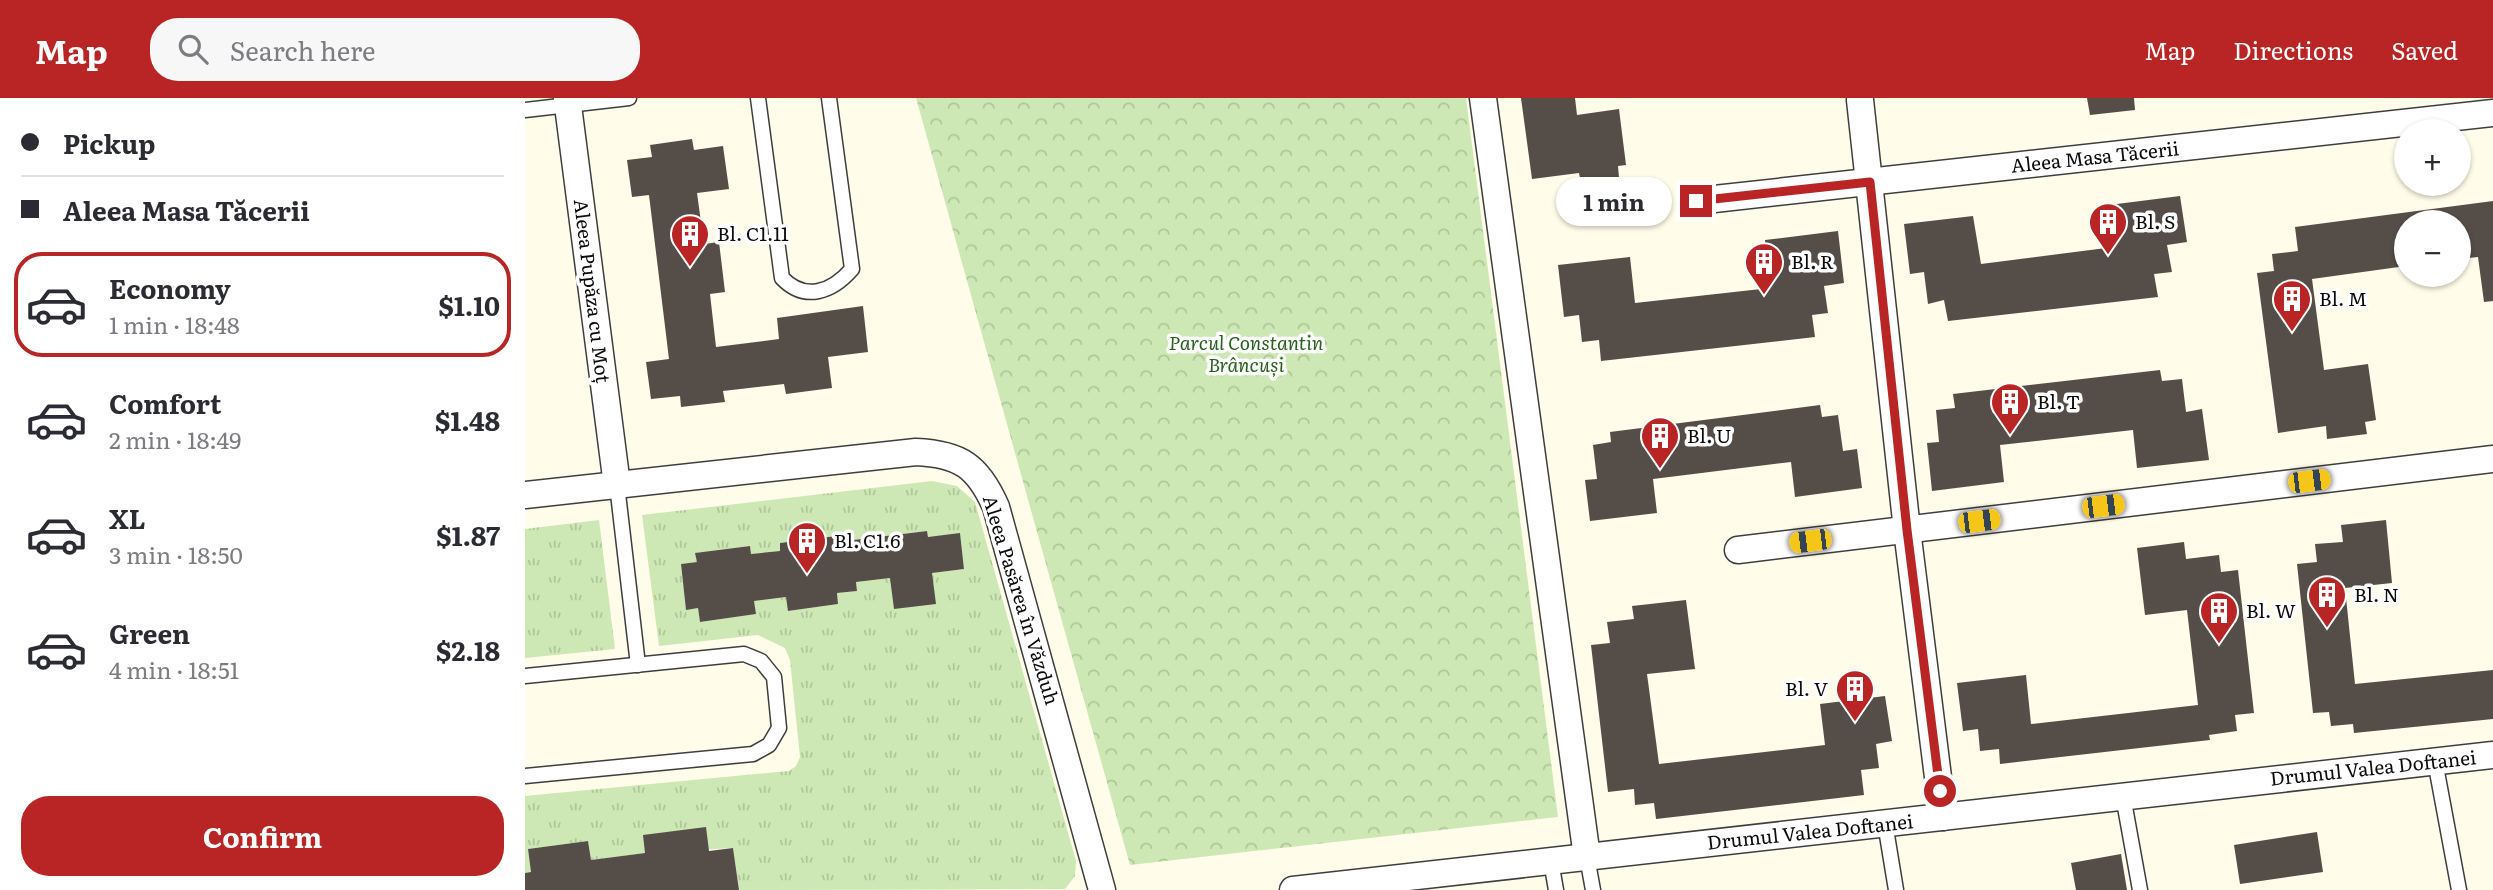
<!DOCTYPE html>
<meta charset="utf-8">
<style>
body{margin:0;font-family:Literata,serif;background:#f7f7f7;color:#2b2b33;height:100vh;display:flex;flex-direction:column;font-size:26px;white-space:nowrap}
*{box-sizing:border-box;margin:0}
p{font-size:23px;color:#7c7c81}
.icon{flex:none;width:38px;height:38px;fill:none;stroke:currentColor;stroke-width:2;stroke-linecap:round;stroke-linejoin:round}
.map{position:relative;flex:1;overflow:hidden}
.drawer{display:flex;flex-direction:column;background:#fff;width:525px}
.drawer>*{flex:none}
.banner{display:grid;align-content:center;height:154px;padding:0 21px;background:#fff}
.buttons{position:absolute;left:1869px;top:21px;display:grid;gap:14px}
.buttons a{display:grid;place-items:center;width:77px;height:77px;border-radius:50%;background:#fff;box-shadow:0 2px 5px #0004;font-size:35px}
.end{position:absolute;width:32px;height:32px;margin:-16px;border:9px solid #b92525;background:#fff;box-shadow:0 0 0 4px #fff}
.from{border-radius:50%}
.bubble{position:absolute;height:49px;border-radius:24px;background:#fff;box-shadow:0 2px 5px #0004;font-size:23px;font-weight:700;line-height:49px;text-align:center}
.car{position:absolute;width:21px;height:42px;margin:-21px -10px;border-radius:9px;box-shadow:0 0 5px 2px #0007;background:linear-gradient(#f5c518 24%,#345 0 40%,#f5c518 0 76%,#345 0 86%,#f5c518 0)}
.banner b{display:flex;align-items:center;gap:24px;height:66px;font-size:26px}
.banner b+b{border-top:2px solid #e1e1e2}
.banner i{width:18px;height:18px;background:#2b2b33}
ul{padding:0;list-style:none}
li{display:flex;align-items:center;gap:21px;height:105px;margin:0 14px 10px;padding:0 7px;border:4px solid transparent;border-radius:28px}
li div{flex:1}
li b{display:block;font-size:26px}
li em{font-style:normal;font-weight:700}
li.active{border-color:#b92525}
li>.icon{width:63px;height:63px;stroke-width:1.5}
.primary-button{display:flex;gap:14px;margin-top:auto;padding:14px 21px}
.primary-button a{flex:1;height:80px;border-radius:28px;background:#b92525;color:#fff;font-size:28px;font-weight:700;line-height:80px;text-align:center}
header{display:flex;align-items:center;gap:42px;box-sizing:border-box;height:98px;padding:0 35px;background:#b92525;color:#fff}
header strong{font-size:33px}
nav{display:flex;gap:38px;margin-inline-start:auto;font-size:24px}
.search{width:490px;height:63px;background:#f7f7f7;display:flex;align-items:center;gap:18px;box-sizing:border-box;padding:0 24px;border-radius:28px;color:#7c7c81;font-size:26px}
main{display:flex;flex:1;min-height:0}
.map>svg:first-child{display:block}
.grass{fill:url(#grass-tufts);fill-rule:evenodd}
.park{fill:url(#park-crowns)}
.building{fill:#544d48}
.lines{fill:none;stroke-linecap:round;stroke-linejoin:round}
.lane-casing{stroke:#3e3e3e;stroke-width:17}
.street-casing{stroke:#3e3e3e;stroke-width:29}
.lane{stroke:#fff;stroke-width:14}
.street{stroke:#fff;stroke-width:26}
.route{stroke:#b92525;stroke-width:9}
.labels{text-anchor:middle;stroke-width:7;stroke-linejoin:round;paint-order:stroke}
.street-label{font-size:19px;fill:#0b0b0b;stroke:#fff}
.poi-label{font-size:19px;fill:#0b0b0b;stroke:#fff;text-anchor:start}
.park-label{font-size:19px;font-style:italic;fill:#28611d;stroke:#fff}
</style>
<header>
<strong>Map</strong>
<div class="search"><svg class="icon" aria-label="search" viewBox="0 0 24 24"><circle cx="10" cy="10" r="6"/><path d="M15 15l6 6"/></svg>Search here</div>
<nav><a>Map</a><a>Directions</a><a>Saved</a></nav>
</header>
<main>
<section class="drawer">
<div class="banner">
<b><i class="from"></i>Pickup</b>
<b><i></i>Aleea Masa Tăcerii</b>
</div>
<ul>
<li class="active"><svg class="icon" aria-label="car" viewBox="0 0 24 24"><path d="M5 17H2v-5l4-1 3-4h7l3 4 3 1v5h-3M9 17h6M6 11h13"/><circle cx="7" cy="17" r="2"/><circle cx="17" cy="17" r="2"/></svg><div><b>Economy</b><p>1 min · 18:48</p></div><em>$1.10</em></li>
<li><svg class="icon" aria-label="car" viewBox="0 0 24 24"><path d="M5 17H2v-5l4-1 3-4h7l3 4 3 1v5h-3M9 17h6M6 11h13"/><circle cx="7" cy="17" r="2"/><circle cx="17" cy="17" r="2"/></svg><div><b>Comfort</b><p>2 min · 18:49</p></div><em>$1.48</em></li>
<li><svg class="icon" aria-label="car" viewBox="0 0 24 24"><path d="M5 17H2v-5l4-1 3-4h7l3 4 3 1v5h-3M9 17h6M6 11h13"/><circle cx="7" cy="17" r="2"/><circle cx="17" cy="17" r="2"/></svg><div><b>XL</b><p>3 min · 18:50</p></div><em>$1.87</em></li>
<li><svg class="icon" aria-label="car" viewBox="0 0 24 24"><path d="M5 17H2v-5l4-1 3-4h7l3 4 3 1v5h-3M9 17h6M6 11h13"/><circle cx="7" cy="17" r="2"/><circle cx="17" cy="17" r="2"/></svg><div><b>Green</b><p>4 min · 18:51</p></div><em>$2.18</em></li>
</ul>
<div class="primary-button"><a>Confirm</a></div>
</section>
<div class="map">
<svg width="1968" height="792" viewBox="0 0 1968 792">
<defs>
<pattern id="grass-tufts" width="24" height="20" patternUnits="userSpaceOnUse" patternTransform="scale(1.75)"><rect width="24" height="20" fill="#cde8b4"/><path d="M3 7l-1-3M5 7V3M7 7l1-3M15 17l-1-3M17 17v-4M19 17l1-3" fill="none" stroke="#afc699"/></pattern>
<pattern id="park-crowns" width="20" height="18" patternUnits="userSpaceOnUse" patternTransform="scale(1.75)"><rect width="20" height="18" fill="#cde8b4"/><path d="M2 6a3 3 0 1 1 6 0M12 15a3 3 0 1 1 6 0" fill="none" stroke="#afc699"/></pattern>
</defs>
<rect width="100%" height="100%" fill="#fffce9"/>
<g class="grass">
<path d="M407 383 432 388 450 404 551 763 550 778 540 791 211 792 214 791 208 750 120 755 66 762 63 743 3 751 6 774 0 775V698L264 673 271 668 275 659 265 562 260 550 233 537 134 548 117 417ZM402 433 403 439 435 436 439 471 331 484 332 493 312 495 313 506 264 513 261 499 229 503 230 516 175 524 173 510 161 511 156 466 172 464 171 455 225 448 226 456 255 453V445L310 438 312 444Z"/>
<path d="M74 422 90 551 0 560V431Z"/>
</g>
<path class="park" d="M391 0H941L1033 719 605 767Z"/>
<g class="building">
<path d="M996 0H1050L1052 17 1094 11 1101 67 1093 68 1094 80 1056 85 1054 75 1007 81Z"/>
<path d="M1562 0H1609L1610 12 1565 17Z"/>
<path d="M167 41 169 52 198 48 204 91 172 95 179 146 194 144 200 194 185 196 191 249 254 241 252 220 338 208 343 254 303 259 307 290 261 296 259 286 198 293 200 304 156 309 155 298 126 301 121 264 144 261 124 97 107 99 102 62 127 59 125 47Z"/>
<path d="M1655 98 1662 144 1642 147 1647 174 1629 176 1633 199 1423 223 1419 202 1403 206 1399 174 1385 176 1379 126 1448 118 1456 166 1589 149 1584 107Z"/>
<path d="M1968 103V203L1959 204 1953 159 1934 161V124H1881V168L1787 181 1799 272 1843 266 1851 322 1840 324 1842 336 1802 341 1801 328 1753 335 1732 175 1749 173 1747 156 1773 153 1770 129Z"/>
<path d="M1313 133 1319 185 1299 188 1303 215 1287 217 1290 239 1076 263 1074 242 1057 244 1054 217 1039 219 1033 167 1105 159 1110 205 1245 190 1240 142Z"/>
<path d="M1635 272 1637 283 1657 281 1661 314 1677 311 1684 362 1612 370 1608 332 1475 347 1479 384 1407 393 1402 345 1414 344 1411 312 1430 310 1428 296Z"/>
<path d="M1295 307 1297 319 1313 317 1318 353 1332 351 1337 390 1270 399 1266 364 1128 381 1132 415 1065 423 1060 382 1072 381 1068 347 1086 344 1085 334Z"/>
<path d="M1861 422 1867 485 1820 490 1830 586 1968 572V621L1829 635 1828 626 1806 628 1804 614 1788 615 1772 466 1792 464 1790 446 1818 444 1816 427Z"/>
<path d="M402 433 403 439 435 435 439 471 407 475 411 506 369 511 365 480 331 484 332 493 312 495 313 506 263 513 261 499 229 503 231 516 175 524 173 510 161 512 156 466 172 464 170 455 225 448 226 456 255 453V445L311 438 312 444Z"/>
<path d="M1659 444 1661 461 1694 457 1696 474 1713 472 1729 615 1710 617 1712 633 1684 637 1685 642 1475 666 1474 651 1455 653 1453 631 1438 633 1432 585 1501 577 1506 626 1673 607 1662 512 1620 517 1612 450Z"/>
<path d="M1161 502 1170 571 1122 576 1134 666 1300 647 1295 606 1360 598 1367 643 1351 646 1354 670 1336 672 1339 697 1131 721 1129 705 1110 707 1109 691 1083 694 1066 547 1085 545 1082 524 1109 521 1107 508Z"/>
<path d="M181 729 184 753 208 750 214 792H0V775L6 774 3 751 63 743 66 762 120 755 118 737Z"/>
<path d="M1792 734 1798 774 1715 786 1709 747Z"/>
<path d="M1596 756 1602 792H1551L1546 765Z"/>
</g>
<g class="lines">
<defs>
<g id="lane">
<path d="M233 0 257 180C280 204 307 194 327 171L304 0"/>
<path d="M0 12 104 0"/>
<path d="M92 387 113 567"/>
<path d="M0 578 219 556 236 563 249 579 254 630 244 647 228 656 0 678"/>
<path d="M1910 663 1934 792"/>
<path d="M1598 698 1615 792"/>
<path d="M1360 725 1371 792"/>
<path d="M1062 759 1068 792"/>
<path d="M1026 763 1031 792"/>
</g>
<g id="street">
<path d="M42 0 92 387"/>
<path d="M958 0 1062 759"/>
<path d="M1335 2 1382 432 1418 719"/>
<path d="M1171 103 1968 15"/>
<path d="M0 397 391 354C435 356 453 368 471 409L577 792"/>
<path d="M1213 452 1968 361"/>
<path d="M768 792 1968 657"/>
</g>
</defs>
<use href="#lane" class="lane-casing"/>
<use href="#street" class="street-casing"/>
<use href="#lane" class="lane"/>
<use href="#street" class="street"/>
</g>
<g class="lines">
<path class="route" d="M1171 103 1345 84 1382 432 1415 693"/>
</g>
<defs>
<symbol id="building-pin" viewBox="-11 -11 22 30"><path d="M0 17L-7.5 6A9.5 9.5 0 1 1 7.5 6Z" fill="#b92525" stroke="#fff"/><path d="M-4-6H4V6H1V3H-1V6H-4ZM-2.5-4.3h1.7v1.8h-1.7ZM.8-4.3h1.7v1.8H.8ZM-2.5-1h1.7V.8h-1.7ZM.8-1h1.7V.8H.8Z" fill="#fff"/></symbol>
</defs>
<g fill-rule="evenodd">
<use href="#building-pin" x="1561" y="102" width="44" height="60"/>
<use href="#building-pin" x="143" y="114" width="44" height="60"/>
<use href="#building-pin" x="1217" y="142" width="44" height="60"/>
<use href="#building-pin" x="1745" y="179" width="44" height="60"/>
<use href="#building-pin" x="1463" y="282" width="44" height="60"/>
<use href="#building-pin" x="1113" y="316" width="44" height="60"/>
<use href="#building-pin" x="260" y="421" width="44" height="60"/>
<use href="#building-pin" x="1780" y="475" width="44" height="60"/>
<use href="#building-pin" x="1672" y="491" width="44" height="60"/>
<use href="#building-pin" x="1308" y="569" width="44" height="60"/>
</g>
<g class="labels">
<g class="street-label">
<text transform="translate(1570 59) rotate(-6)" y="7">Aleea Masa Tăcerii</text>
<text transform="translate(67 193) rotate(83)" y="7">Aleea Pupăza cu Moț</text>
<text transform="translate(496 502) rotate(73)" y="7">Aleea Pasărea în Văzduh</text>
<text transform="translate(1848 670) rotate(-6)" y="7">Drumul Valea Doftanei</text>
<text transform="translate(1285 734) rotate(-6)" y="7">Drumul Valea Doftanei</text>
</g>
<g class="poi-label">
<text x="1610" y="131">Bl. S</text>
<text x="192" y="143">Bl. C1.11</text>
<text x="1266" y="171">Bl. R</text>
<text x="1794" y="208">Bl. M</text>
<text x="1512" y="311">Bl. T</text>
<text x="1162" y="345">Bl. U</text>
<text x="309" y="450">Bl. C1.6</text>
<text x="1829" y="504">Bl. N</text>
<text x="1721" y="520">Bl. W</text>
<text x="1303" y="598" text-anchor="end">Bl. V</text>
</g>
<g class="park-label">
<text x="721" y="252">Parcul Constantin<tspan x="721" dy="22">Brâncuși</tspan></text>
</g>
</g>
</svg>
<div class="buttons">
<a>+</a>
<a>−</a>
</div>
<i class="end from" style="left:1415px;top:693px"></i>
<i class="end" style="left:1171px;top:103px"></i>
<div class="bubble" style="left:1031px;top:79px;width:116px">1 min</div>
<i class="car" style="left:1784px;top:383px;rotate:83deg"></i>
<i class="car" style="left:1578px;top:408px;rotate:83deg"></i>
<i class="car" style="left:1454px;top:423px;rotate:83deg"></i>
<i class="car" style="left:1285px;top:443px;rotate:263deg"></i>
</div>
</main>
